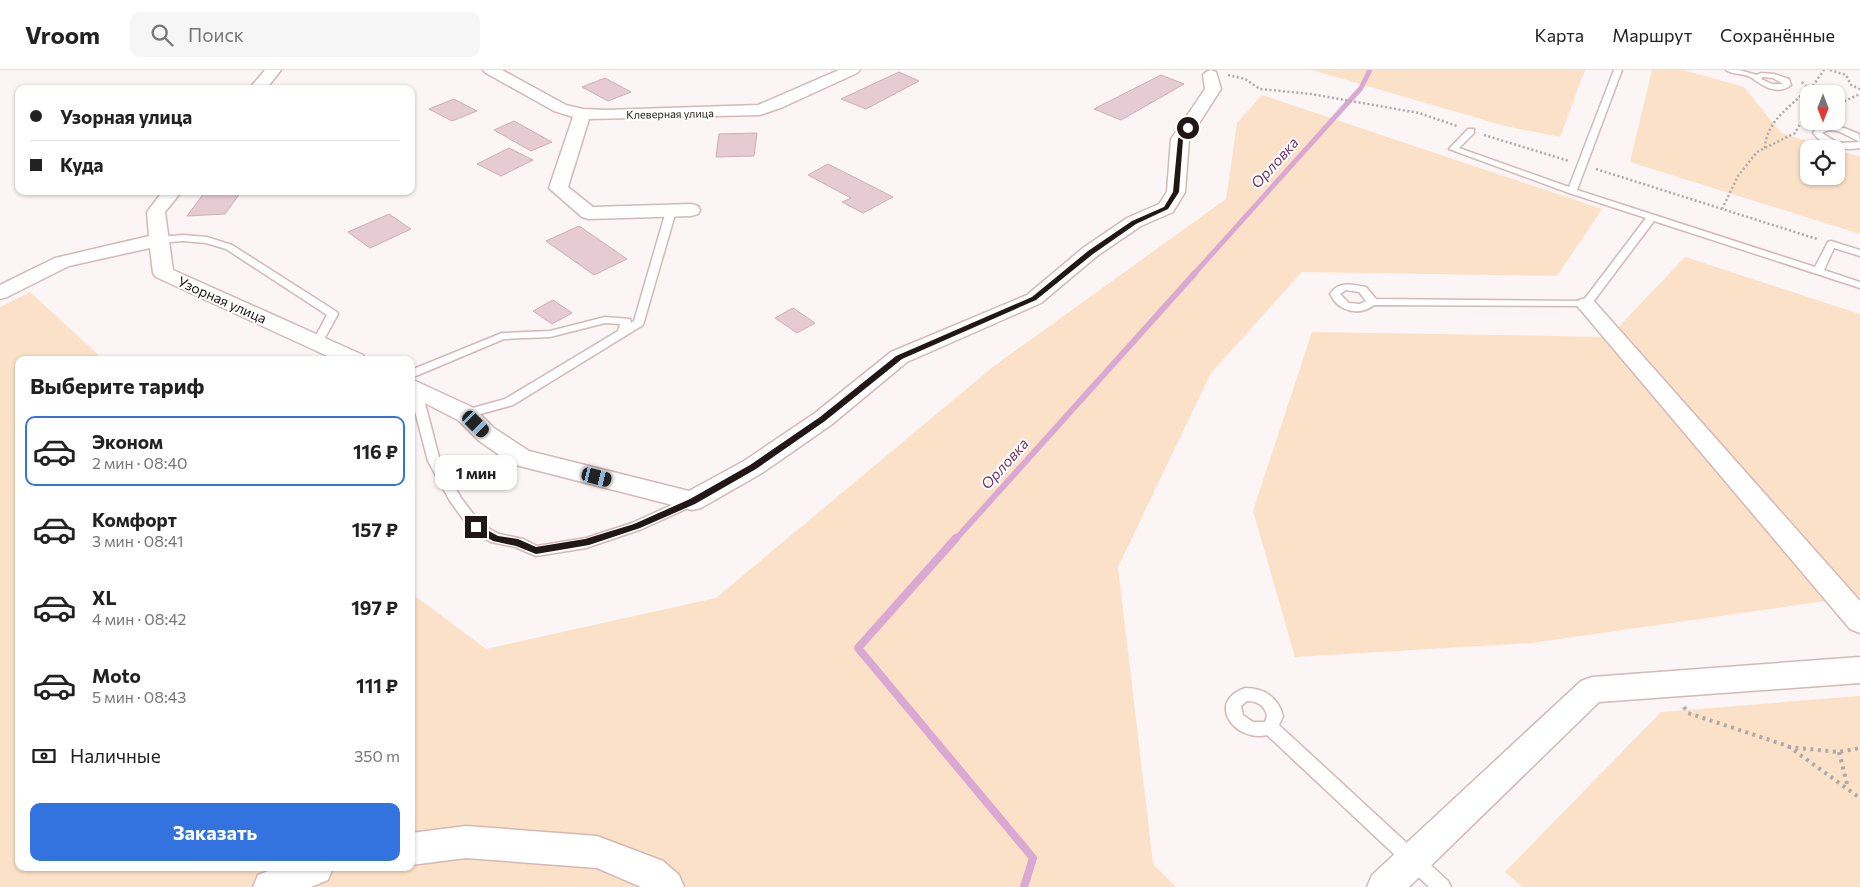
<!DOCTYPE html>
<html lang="ru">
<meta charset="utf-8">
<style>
body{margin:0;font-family:Commissioner,sans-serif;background:#f6f6f6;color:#222;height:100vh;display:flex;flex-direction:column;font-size:19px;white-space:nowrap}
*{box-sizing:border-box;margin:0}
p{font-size:16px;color:#767676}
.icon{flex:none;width:28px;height:28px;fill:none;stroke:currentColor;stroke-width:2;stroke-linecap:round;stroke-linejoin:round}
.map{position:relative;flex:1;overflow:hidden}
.drawer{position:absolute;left:15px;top:286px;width:400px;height:515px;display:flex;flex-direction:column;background:#fff;border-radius:10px;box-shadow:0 1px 4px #0004}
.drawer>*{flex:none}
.banner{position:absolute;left:15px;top:15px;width:400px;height:110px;border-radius:10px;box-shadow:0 1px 4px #0004;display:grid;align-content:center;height:110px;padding:0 15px;background:#fff}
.needle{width:32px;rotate:180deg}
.tools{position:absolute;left:1800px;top:15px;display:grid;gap:10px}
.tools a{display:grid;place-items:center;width:45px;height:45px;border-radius:10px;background:#fff;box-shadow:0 1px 4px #0004;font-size:25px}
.end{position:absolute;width:22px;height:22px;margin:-11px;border:6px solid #201716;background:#fff;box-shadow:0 0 0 2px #fff}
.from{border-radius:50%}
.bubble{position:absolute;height:35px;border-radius:10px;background:#fff;box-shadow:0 1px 4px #0004;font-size:16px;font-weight:700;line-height:35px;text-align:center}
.car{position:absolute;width:15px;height:30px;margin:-15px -8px;border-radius:6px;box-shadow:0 0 4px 1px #0007;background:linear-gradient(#222 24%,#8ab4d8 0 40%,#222 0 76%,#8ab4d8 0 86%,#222 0)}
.banner b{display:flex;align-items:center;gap:18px;height:48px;font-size:19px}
.banner b+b{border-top:1px solid #e0e0e0}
.banner i{width:12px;height:12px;background:#222}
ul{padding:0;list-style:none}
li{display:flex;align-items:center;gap:15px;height:70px;margin:0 10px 8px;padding:0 5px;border:2px solid transparent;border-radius:10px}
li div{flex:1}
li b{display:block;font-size:19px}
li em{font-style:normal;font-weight:700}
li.selected{border-color:#3373e0}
li>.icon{width:45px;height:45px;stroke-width:1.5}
h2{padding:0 15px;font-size:22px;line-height:60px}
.pay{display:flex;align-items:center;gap:12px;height:55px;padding:0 15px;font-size:19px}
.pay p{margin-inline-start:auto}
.action{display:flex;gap:10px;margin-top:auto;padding:10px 15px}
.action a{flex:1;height:58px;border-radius:10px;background:#3373e0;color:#fff;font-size:20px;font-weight:700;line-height:58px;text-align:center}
header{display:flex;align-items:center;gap:30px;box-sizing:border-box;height:70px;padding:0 25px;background:#fff;border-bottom:1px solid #e0e0e0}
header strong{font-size:24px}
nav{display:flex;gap:28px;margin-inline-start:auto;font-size:18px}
.search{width:350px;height:45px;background:#f6f6f6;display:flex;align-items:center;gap:12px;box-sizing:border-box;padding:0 18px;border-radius:10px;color:#767676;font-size:19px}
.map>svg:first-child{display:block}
.green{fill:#fbe1c7}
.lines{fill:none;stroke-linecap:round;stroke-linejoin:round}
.stream-far2{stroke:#daa9d3;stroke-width:5}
.stream-far1{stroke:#daa9d3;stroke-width:6}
.stream{stroke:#daa9d3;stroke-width:8}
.building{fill:#e6cbd4;stroke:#c9afb8}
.lane-casing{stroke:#d4b8b8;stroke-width:3}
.street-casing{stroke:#d4b8b8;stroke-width:3}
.path-far1{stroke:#b0a9a8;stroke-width:2.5;stroke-dasharray:2 2.5;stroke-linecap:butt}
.path{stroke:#b0a9a8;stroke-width:4;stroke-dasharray:3 4.5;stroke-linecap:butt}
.lane{fill:#fff;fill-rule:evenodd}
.street{fill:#fff;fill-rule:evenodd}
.route{fill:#201716}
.labels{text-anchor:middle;stroke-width:4;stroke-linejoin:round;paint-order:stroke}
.far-street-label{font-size:11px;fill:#201716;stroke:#fff}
.street-label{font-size:14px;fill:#201716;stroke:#fff}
.water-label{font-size:15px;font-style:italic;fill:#71366a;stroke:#fff}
</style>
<header>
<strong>Vroom</strong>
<div class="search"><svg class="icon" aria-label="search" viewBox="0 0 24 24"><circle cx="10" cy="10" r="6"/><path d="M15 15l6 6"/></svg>Поиск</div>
<nav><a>Карта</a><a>Маршрут</a><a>Сохранённые</a></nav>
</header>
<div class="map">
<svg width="1860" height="817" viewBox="0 0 1860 817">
<rect width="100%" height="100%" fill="#fbf5f5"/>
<g class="green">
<path d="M1312 0H1585L1560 67 1505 56Z"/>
<path d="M1652 0H1683L1744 17 1781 63 1834 79H1809V106H1836V79L1860 87V164L1630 92Z"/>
<path d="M1262 25 1602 139 1557 206 1302 202 1211 303 1118 497 1153 794 1176 817H0V237L30 222 104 290H19V798H411V523L486 579 716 528 994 296 1226 129 1237 53Z"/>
<path d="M1685 187 1860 244V526L1531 573 1295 587 1253 441 1312 262 1609 267Z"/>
<path d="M1860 626V817H1522L1505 802 1661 642Z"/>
</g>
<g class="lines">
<path class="stream-far2" d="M1194 204 1361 18 1370 0"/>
<path class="stream-far1" d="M955 470 1195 203"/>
<path class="stream" d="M956 468 858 578 1033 788 1024 817"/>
</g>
<g class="building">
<path d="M899 2 919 11 866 39 841 29Z"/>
<path d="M1161 5 1184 14 1121 50 1094 39Z"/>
<path d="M605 8 631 22 608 31 582 17Z"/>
<path d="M454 29 477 41 452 51 429 39Z"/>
<path d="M514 51 552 72 531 81 494 60Z"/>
<path d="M757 63 754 86 716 87 719 64Z"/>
<path d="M509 78 533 90 501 106 477 94Z"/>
<path d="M828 94 893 127 863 143 842 132 851 128 808 105Z"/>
<path d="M241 122 225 144 187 146 204 123Z"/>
<path d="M389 144 411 159 370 178 348 162Z"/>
<path d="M579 156 627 189 594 205 546 171Z"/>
<path d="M553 230 572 243 552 254 533 241Z"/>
<path d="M793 238 815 253 797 263 775 248Z"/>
</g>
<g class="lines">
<defs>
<g id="lane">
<path d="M1614 0H1622L1577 120 1815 197 1828 172 1831 171 1860 180V186L1834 178 1824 200 1860 212V218L1654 151 1590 236 1374 235C1359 247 1338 241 1330 224 1338 211 1352 214 1366 217L1376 229 1583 231 1646 148 1569 123 1449 79 1468 59H1474V63L1459 78 1569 117ZM1346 220 1359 222 1366 231 1360 234 1349 233 1340 224Z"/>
<path d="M1726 0H1739L1757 5 1761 3 1774 4 1789 9 1791 15C1777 26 1763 16 1752 8 1745 3 1733 5 1726 0ZM1763 7 1773 8 1783 14H1772L1761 9Z"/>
<path d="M1826 56 1844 58 1859 64 1860 72C1848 67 1835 55 1822 63L1838 73 1860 72V78C1843 81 1824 77 1813 63L1818 57Z"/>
<path d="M671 138 676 141 643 255 513 335 466 348 462 347 460 344 462 341 505 329 618 261 620 254 605 253 550 267 504 269 411 308V300L502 263 550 261 605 247 630 249 631 253 634 251 666 141Z"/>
<path d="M183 165 207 167 232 175 337 242 338 244 321 275H313L312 273 327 245 226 179 206 173 183 171 159 173 154 170 159 167Z"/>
<path d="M415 314 421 318 440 391 461 428 481 454 499 464 523 469 537 476 586 468 632 453 687 428H697L698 431 697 434 642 459 586 478 536 486 515 477 491 472 471 460 450 431 428 391 411 326V315Z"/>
<path d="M1245 618C1264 618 1278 627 1283 646L1279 655 1448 811 1451 817H1429L1267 665C1235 673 1205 632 1245 618ZM1247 631C1258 631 1265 636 1267 646L1265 652H1253L1243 645 1241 636Z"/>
</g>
<g id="street">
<path d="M265 0H281L266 19H249Z"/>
<path d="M483 0H502L566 35 583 39 606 40 758 35 839 0H860L857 3 783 37 760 45 589 49 568 117 593 137 691 134 698 136 700 140 698 144 691 146 589 149 582 147 549 118 573 47 554 41 486 3Z"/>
<path d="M1211 0 1216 2 1221 19 1189 69 1185 122 1173 142 1141 156 1097 186 1041 233 907 292 831 355 762 403 701 438 692 440 512 394 478 370 458 350 411 326V309L474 338 494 358 529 381 689 421 744 391 815 343 891 282 1027 225 1083 178 1127 148 1159 134 1167 122 1171 69 1205 19 1203 5 1206 2Z"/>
<path d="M163 121H182L165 142 173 200 363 285 366 290H336L156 207 153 203 150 178 69 196 7 227 0 229V215L55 188 149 166 147 142Z"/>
<path d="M1586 228 1593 230 1860 531V563L1850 559 1579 238 1576 234 1579 230Z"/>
<path d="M1860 587V613L1599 632 1409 817H1367L1372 805 1581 611 1592 607Z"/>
<path d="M466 756 597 766 663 791 679 805 684 817H641L597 798 466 788 411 795V763Z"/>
<path d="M276 798H333L328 810 311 817H253L258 805Z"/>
</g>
</defs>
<use href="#lane" class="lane-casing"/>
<use href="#street" class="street-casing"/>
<g class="path-far1">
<path d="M1830 0 1846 5 1851 15 1860 19"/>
<path d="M1228 5 1245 9 1260 19 1311 24 1419 43 1457 56"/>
<path d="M1810 24V20L1824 0"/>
<path d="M1836 35 1860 24"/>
<path d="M1484 65 1569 91"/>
<path d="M1765 78C1766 53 1787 39 1804 23L1810 20 1802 12"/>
<path d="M1596 99 1817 169"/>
<path d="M1722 139 1738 106 1757 82 1795 63 1805 45 1809 31"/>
</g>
<g class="path">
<path d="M1684 637 1688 643 1788 676 1860 728"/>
<path d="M1788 677 1839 682 1860 678"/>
<path d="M1839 682 1848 718"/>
</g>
<use href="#lane" class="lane"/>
<use href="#street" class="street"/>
</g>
<path class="route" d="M1186 56 1190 58 1183 69 1179 122 1168 139 1136 154 1093 184 1036 230 902 289 825 351 756 399 695 434 640 458 589 475 536 484 516 476 493 471 473 459V454H476L498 466 518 469 536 477 585 469 634 454 690 429 750 395 820 347 896 286 1032 227 1088 181 1132 151 1164 137 1173 122 1178 69Z"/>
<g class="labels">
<g class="far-street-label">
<text transform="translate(670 44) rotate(-1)" y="4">Клеверная улица</text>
</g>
<g class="street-label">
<text transform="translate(222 230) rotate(24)" y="5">Узорная улица</text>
</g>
<g class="water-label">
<text transform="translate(1275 93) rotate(-48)" y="5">Орловка</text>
<text transform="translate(1005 394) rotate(-48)" y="5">Орловка</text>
</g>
</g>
</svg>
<div class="tools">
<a><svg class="needle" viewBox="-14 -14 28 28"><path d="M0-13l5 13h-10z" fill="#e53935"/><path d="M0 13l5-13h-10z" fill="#767676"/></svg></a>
<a><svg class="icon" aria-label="locate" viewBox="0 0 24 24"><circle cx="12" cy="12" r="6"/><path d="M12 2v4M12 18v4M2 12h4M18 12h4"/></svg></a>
</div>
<i class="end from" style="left:1188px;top:58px"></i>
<i class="end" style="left:476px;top:457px"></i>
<div class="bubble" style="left:435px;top:385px;width:82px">1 мин</div>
<i class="car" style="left:476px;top:354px;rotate:135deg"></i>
<i class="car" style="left:597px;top:407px;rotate:104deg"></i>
<div class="banner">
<b><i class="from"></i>Узорная улица</b>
<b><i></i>Куда</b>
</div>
<section class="drawer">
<h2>Выберите тариф</h2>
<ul>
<li class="selected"><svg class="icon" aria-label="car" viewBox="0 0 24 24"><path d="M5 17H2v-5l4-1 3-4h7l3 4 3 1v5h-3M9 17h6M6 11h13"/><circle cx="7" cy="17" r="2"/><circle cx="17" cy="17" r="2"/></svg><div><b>Эконом</b><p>2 мин · 08:40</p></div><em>116 ₽</em></li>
<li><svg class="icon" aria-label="car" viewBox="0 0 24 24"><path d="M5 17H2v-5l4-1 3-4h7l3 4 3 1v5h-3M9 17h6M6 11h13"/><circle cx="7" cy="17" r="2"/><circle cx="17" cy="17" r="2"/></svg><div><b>Комфорт</b><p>3 мин · 08:41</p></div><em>157 ₽</em></li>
<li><svg class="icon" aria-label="car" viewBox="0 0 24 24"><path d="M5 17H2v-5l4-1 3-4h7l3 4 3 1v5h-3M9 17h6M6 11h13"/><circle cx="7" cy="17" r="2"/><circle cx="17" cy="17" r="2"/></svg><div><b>XL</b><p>4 мин · 08:42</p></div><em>197 ₽</em></li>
<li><svg class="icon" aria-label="car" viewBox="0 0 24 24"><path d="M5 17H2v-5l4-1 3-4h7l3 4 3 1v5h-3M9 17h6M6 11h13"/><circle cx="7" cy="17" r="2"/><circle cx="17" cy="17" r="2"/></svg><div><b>Moto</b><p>5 мин · 08:43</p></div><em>111 ₽</em></li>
</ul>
<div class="pay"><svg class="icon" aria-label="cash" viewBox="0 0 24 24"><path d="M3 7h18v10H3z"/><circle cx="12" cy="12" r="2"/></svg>Наличные<p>350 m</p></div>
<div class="action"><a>Заказать</a></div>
</section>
</div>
